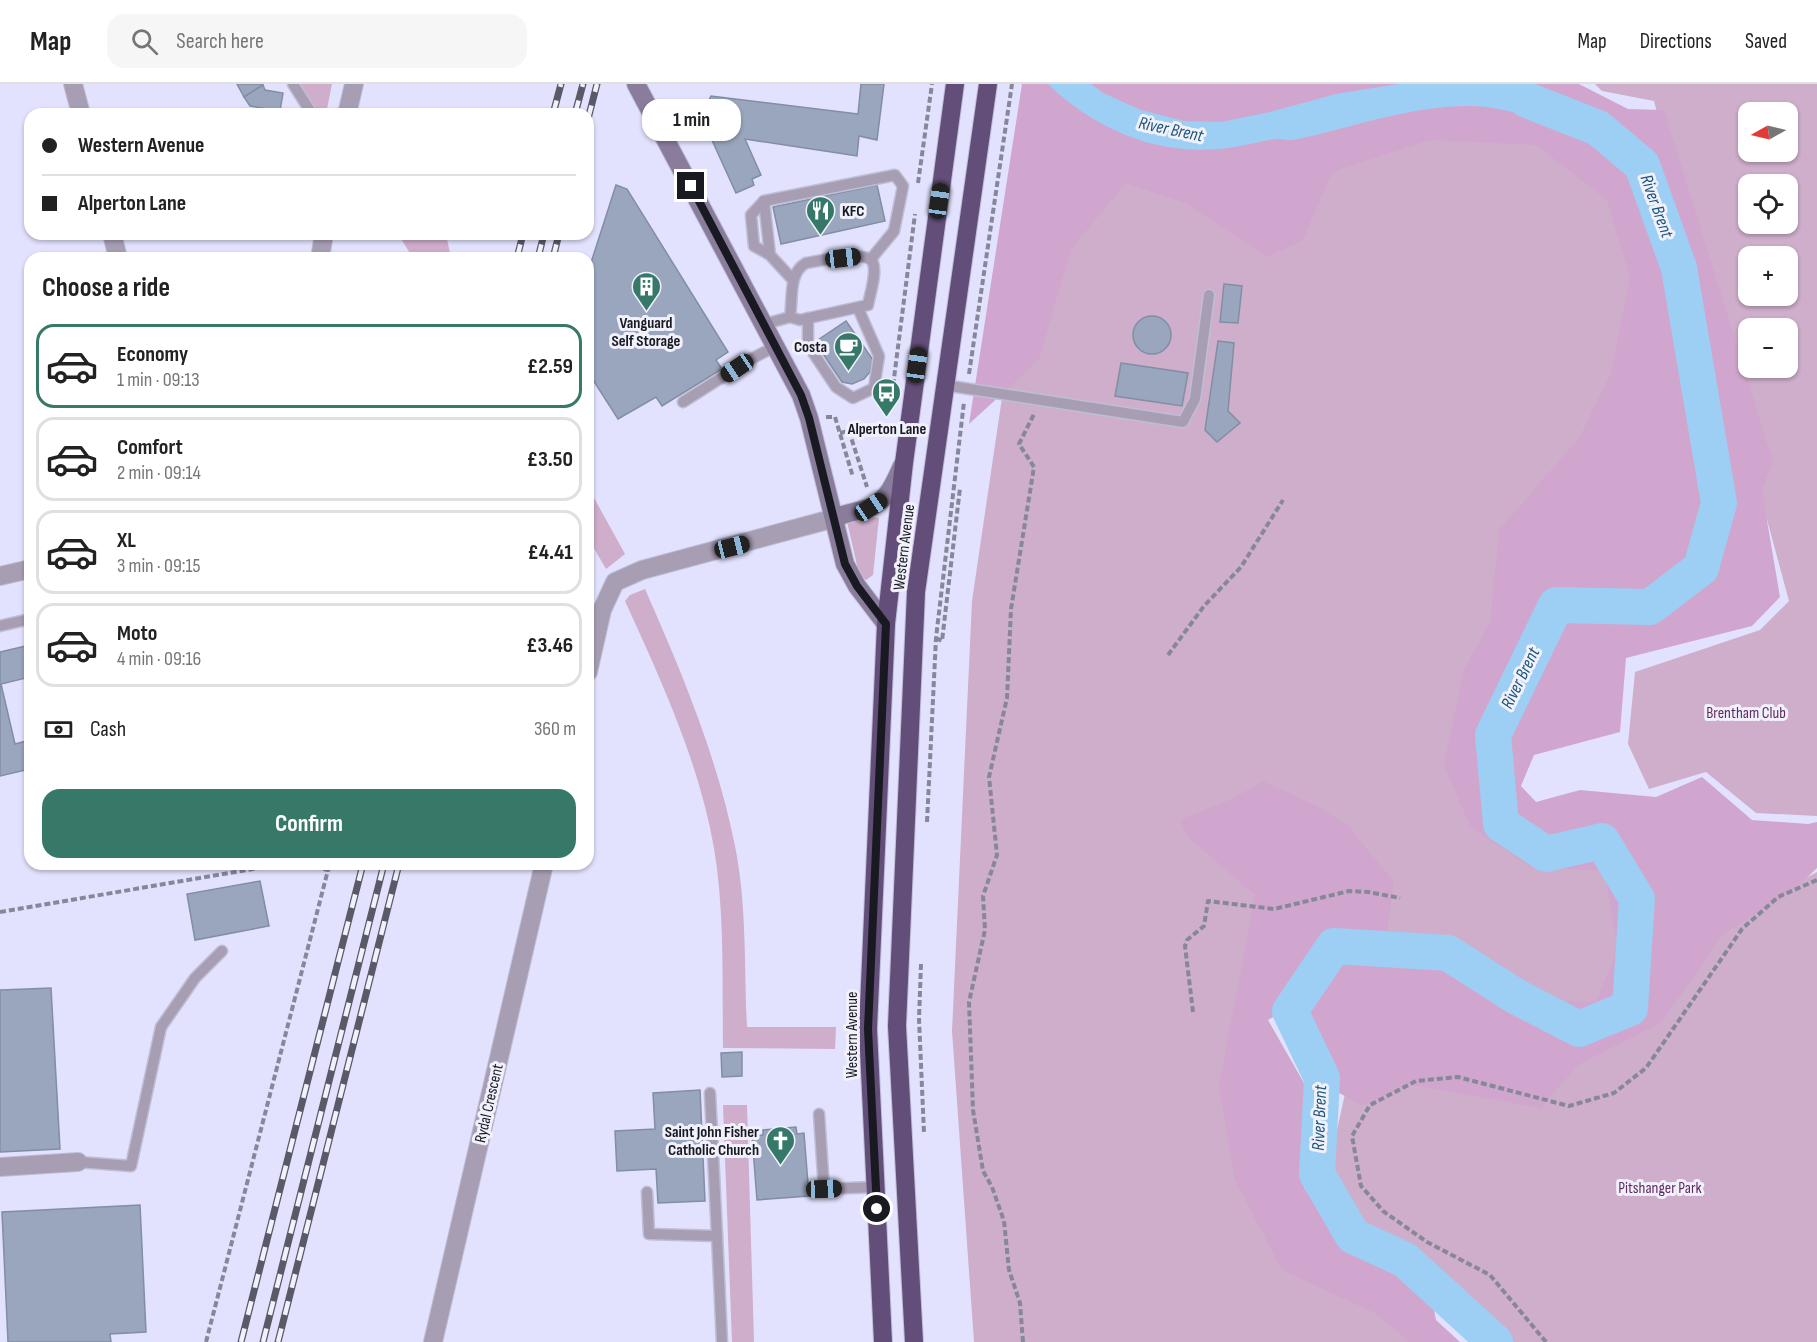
<!DOCTYPE html>
<meta charset="utf-8">
<style>
body{margin:0;font-family:"Sofia Sans Condensed",sans-serif;background:#f6f6f6;color:#222;height:100vh;display:flex;flex-direction:column;font-size:22px;white-space:nowrap}
*{box-sizing:border-box;margin:0}
p{font-size:20px;color:#767676}
.icon{flex:none;width:33px;height:33px;fill:none;stroke:currentColor;stroke-width:2;stroke-linecap:round;stroke-linejoin:round}
.map{position:relative;flex:1;overflow:hidden}
.panel{position:absolute;left:24px;top:168px;width:570px;height:618px;display:flex;flex-direction:column;background:#fff;border-radius:18px;box-shadow:0 2px 4px #0004}
.panel>*{flex:none}
.top-card{position:absolute;left:24px;top:24px;width:570px;height:132px;border-radius:18px;box-shadow:0 2px 4px #0004;display:grid;align-content:center;height:132px;padding:0 18px;background:#fff}
.needle{width:39px;rotate:262deg}
.tools{position:absolute;left:1738px;top:18px;display:grid;gap:12px}
.tools a{display:grid;place-items:center;width:60px;height:60px;border-radius:12px;background:#fff;box-shadow:0 2px 4px #0004;font-size:30px}
.end{position:absolute;width:27px;height:27px;margin:-14px;border:8px solid #191922;background:#fff;box-shadow:0 0 0 3px #fff}
.from{border-radius:50%}
.bubble{position:absolute;height:42px;border-radius:18px;background:#fff;box-shadow:0 2px 4px #0004;font-size:20px;font-weight:700;line-height:42px;text-align:center}
.car{position:absolute;width:18px;height:36px;margin:-18px -9px;border-radius:8px;box-shadow:0 0 4px 2px #0007;background:linear-gradient(#222 24%,#8ab4d8 0 40%,#222 0 76%,#8ab4d8 0 86%,#222 0)}
.top-card b{display:flex;align-items:center;gap:21px;height:57px;font-size:22px}
.top-card b+b{border-top:2px solid #e0e0e0}
.top-card i{width:15px;height:15px;background:#222}
ul{padding:0;list-style:none}
li{display:flex;align-items:center;gap:18px;height:84px;margin:0 12px 9px;padding:0 6px;border:3px solid #e0e0e0;border-radius:18px}
li div{flex:1}
li b{display:block;font-size:22px}
li em{font-style:normal;font-weight:700}
li.selected{border-color:#377969}
li>.icon{width:54px;height:54px;stroke-width:1.5}
h2{padding:0 18px;font-size:27px;line-height:72px}
.pay{display:flex;align-items:center;gap:15px;height:66px;padding:0 18px;font-size:22px}
.pay p{margin-inline-start:auto}
.action{display:flex;gap:12px;margin-top:auto;padding:12px 18px}
.action a{flex:1;height:69px;border-radius:18px;background:#377969;color:#fff;font-size:24px;font-weight:700;line-height:69px;text-align:center}
header{display:flex;align-items:center;gap:36px;box-sizing:border-box;height:84px;padding:0 30px;background:#fff;border-bottom:2px solid #e0e0e0}
header strong{font-size:28px}
nav{display:flex;gap:33px;margin-inline-start:auto;font-size:21px}
.search{width:420px;height:54px;background:#f6f6f6;display:flex;align-items:center;gap:15px;box-sizing:border-box;padding:0 21px;border-radius:18px;color:#767676;font-size:22px}
.map>svg:first-child{display:block}
.green{fill:#ceaecb;fill-rule:evenodd}
.forest{fill:#d1a6ce}
.water{fill:#9dcef3}
.lines{fill:none;stroke-linecap:round;stroke-linejoin:round}
.river{stroke:#9dcef3;stroke-width:36}
.building{fill:#99a6bd;stroke:#818ea4;stroke-width:1.5}
.lane-casing{stroke:#bebed6;stroke-width:13}
.street-casing{stroke:#bebed6;stroke-width:20}
.secondary-casing{stroke:#bebed6;stroke-width:20}
.highway-casing{stroke:#bebed6;stroke-width:20}
.path{stroke:#87879a;stroke-width:4;stroke-dasharray:6 3;stroke-linecap:butt}
.lane{stroke:#a89eb4;stroke-width:10}
.street{stroke:#a89eb4;stroke-width:18}
.secondary{stroke:#8a7c9b;stroke-width:18}
.highway{stroke:#634e79;stroke-width:18}
.rail-casing{stroke:#595968;stroke-width:7}
.rail{stroke:#f1f1fc;stroke-width:4.5;stroke-dasharray:14;stroke-linecap:butt}
.route{stroke:#191922;stroke-width:8}
.labels{text-anchor:middle;stroke-width:6;stroke-linejoin:round;paint-order:stroke}
.poi-label{font-size:16px;font-weight:bold;fill:#191922;stroke:#f1f1fc}
.street-label{font-size:16px;fill:#191922;stroke:#f1f1fc}
.park-label{font-size:16px;fill:#602c5f;stroke:#f1f1fc}
.water-label{font-size:18px;font-style:italic;fill:#1c5478;stroke:#f1f1fc}
</style>
<header>
<strong>Map</strong>
<div class="search"><svg class="icon" aria-label="search" viewBox="0 0 24 24"><circle cx="10" cy="10" r="6"/><path d="M15 15l6 6"/></svg>Search here</div>
<nav><a>Map</a><a>Directions</a><a>Saved</a></nav>
</header>
<div class="map">
<svg width="1817" height="1258" viewBox="0 0 1817 1258">
<rect width="100%" height="100%" fill="#e2e2fe"/>
<g class="green">
<path d="M300 0H332L326 30H319Z"/>
<path d="M1595 0H1817V732L1756 729 1706 688 1649 705 1628 660 1635 588 1760 546 1789 517 1654 17 1602 7ZM1749 28H1788V68H1749ZM1749 100H1788V140H1749ZM1749 172H1788V212H1749ZM1749 244H1788V284H1749Z"/>
<path d="M1535 24 1637 66 1664 193 1491 740 1600 764 1631 842 1590 933 1550 921 1315 820 1245 924 1271 1078 1424 1258H974L952 947 972 517 1041 49Z"/>
<path d="M398 150H446L451 174H413Z"/>
<path d="M588 403 625 470 606 485 588 454Z"/>
<path d="M858 431 879 434 873 491 866 496 859 490 846 433Z"/>
<path d="M645 505C682 589 717 672 735 762 747 821 744 884 747 943H836L835 965 723 964C722 898 725 830 714 764 699 678 661 596 625 517L630 511Z"/>
<path d="M1817 788V1258H1504L1411 1167 1360 1141 1328 1087 1346 1005 1622 954 1714 842Z"/>
<path d="M723 1021H747L754 1258H732Z"/>
</g>
<path class="forest" d="M1022 0H1579L1628 25 1664 26 1773 378 1762 407 1780 513 1752 542 1626 574 1620 648 1534 671 1521 702 1536 718 1580 706 1656 713 1702 693 1752 736 1808 740 1817 738V784L1794 806 1723 850 1662 938 1578 981 1541 1024 1411 1001 1361 1021 1312 994 1280 935 1285 926 1268 936 1336 1055 1304 1104 1342 1155 1394 1176 1431 1211 1436 1236 1460 1258H1410L1375 1229 1282 1186 1235 1096 1219 1002 1255 811 1188 753 1180 736 1232 715 1263 697 1321 724 1349 743 1394 798 1386 855 1383 858 1435 862 1559 917 1596 918 1618 863 1604 787 1531 783 1470 742 1444 681 1464 585 1490 539 1499 446 1579 354 1611 289 1630 193 1607 116 1536 61 1430 56 1332 88 1303 156 1267 173 1185 119 1126 99 1071 165 1039 276 969 340Z"/>
<path class="water" d="M1048 0H1091L1103 9 1141 26 1184 37 1221 38 1270 28 1336 10 1398 0H1517L1578 21 1568 48C1536 35 1507 23 1472 22 1411 21 1352 44 1293 56 1287 57 1281 54 1275 55 1256 58 1236 64 1217 65 1154 71 1092 43 1048 0Z"/>
<g class="lines">
<path class="river" d="M1495 1258 1405 1176 1353 1152 1317 1090 1322 994 1290 927 1334 862 1448 869 1517 913 1579 945 1630 924 1637 815 1602 757 1546 770 1501 740 1493 651 1556 521 1650 523 1701 484 1719 419 1679 184 1642 81 1598 44 1527 16"/>
</g>
<g class="building">
<path d="M237 0H262L263 1 244 13Z"/>
<path d="M861 0H884L877 56 859 52 857 72 745 55 761 91 752 95 754 101 736 109 701 32 711 12 858 30Z"/>
<path d="M263 1 265 6 283 9 280 27 250 22 244 13Z"/>
<path d="M616 101 627 105 728 268 716 276 722 285 662 322 656 313 618 335 588 288V188Z"/>
<path d="M877 101 885 137 781 160 773 123Z"/>
<path d="M1224 200 1242 202 1238 239 1220 238Z"/>
<circle cx="1152" cy="251" r="19"/>
<path d="M846 237 873 276 870 288 864 295 852 300 842 298 815 258Z"/>
<path d="M1218 257 1234 259 1228 327 1240 339 1217 358 1205 346Z"/>
<path d="M1121 279 1188 289 1182 322 1115 312Z"/>
<path d="M30 561V593L1 600 15 660 30 656V685L0 692V568Z"/>
<path d="M260 797 269 842 195 856 187 810Z"/>
<path d="M51 904 60 1065 0 1068V906Z"/>
<path d="M742 968V992L722 993 721 969Z"/>
<path d="M700 1006 705 1117 658 1119 656 1085 617 1087 615 1047 655 1045 653 1009Z"/>
<path d="M796 1043 797 1050 804 1049 809 1112 757 1116 752 1052 763 1051V1046Z"/>
<path d="M140 1121 146 1248 110 1250 111 1258H8L2 1128Z"/>
</g>
<g class="lines">
<defs>
<g id="lane">
<path d="M293 0 312 30"/>
<path d="M764 117 751 131 754 162 770 171"/>
<path d="M793 196 770 171 764 117 895 91 903 102 894 147 871 175"/>
<path d="M808 234V261L836 303 853 314 874 304 879 272 858 224"/>
<path d="M765 240 790 233 800 236 868 221C870 210 877 189 873 179 868 165 819 177 806 179 788 189 793 215 790 233"/>
<path d="M944 301 1183 338 1195 315 1209 211"/>
<path d="M683 318 751 275 776 262"/>
<path d="M0 542 30 535"/>
<path d="M710 1009 717 1152"/>
<path d="M819 1030 824 1105 876 1103"/>
<path d="M78 1078 131 1082 161 943 195 894 222 867"/>
<path d="M647 1108 649 1150 717 1152 722 1258"/>
</g>
<g id="street">
<path d="M73 0 81 30"/>
<path d="M347 30 354 0"/>
<path d="M112 150 118 174"/>
<path d="M320 174 324 150"/>
<path d="M0 492 30 485"/>
<path d="M588 588 602 526 615 498 642 486 835 434"/>
<path d="M0 1083 78 1078"/>
<path d="M433 1258 544 780"/>
</g>
<g id="secondary">
<path d="M636 0 801 311 809 334 845 480 857 502 886 540"/>
<path d="M835 434C847 428 859 428 871 423 888 415 895 398 902 382"/>
</g>
<g id="highway">
<path d="M883 1258 868 945 886 540 904 379 955 0"/>
<path d="M914 1258 897 942 916 508 988 0"/>
</g>
</defs>
<use href="#lane" class="lane-casing"/>
<use href="#street" class="street-casing"/>
<use href="#secondary" class="secondary-casing"/>
<use href="#highway" class="highway-casing"/>
<g class="path">
<path d="M918 99 932 0"/>
<path d="M969 290 1012 0"/>
<path d="M892 310 915 130"/>
<path d="M826 333H835L853 393"/>
<path d="M840 349 849 347 867 403"/>
<path d="M936 554 942 557 960 404"/>
<path d="M1168 571 1204 522 1241 483 1283 416"/>
<path d="M927 738 936 554 964 318"/>
<path d="M0 828 282 780"/>
<path d="M921 880 919 935 924 1049"/>
<path d="M1193 928 1185 862 1187 856 1204 842 1208 817 1274 825 1349 807 1368 808 1400 814"/>
<path d="M206 1258 328 786 302 780"/>
<path d="M1023 1258 1020 1219 1009 1186 1004 1137 992 1103 983 1087 973 1026 969 918 985 846 983 812 997 771 989 693 1007 614 1011 525 1034 383 1019 360 1035 328"/>
<path d="M1546 1258 1490 1191 1427 1158 1383 1127 1361 1102 1352 1052 1370 1021 1416 997 1458 993 1569 1022 1614 1009 1646 984 1742 845 1778 813 1817 796"/>
</g>
<use href="#lane" class="lane"/>
<use href="#street" class="street"/>
<use href="#secondary" class="secondary"/>
<use href="#highway" class="highway"/>
<defs>
<g id="rail">
<path d="M553 30 561 0"/>
<path d="M575 30 583 0"/>
<path d="M588 35 597 0"/>
<path d="M517 174 523 150"/>
<path d="M538 174 544 150"/>
<path d="M553 174 559 150"/>
<path d="M241 1258 363 780"/>
<path d="M263 1258 384 780"/>
<path d="M278 1258 399 780"/>
</g>
</defs>
<use href="#rail" class="rail-casing"/>
<use href="#rail" class="rail"/>
</g>
<g class="lines">
<path class="route" d="M691 102 801 311 809 334 845 480 857 502 886 540 868 945 877 1125"/>
</g>
<defs>
<symbol id="restaurant-pin" viewBox="-11 -11 22 30"><path d="M0 17L-7.5 6A9.5 9.5 0 1 1 7.5 6Z" fill="#377969" stroke="#f1f1fc"/><path d="M-5-6h1v4h1v-4h1v4h1v-4h1v5L-1.5 .5V6h-2V.5L-5-1ZM5-6V6H3V1.5H1.5Q1.5-4 5-6Z" fill="#fff"/></symbol>
<symbol id="building-pin" viewBox="-11 -11 22 30"><path d="M0 17L-7.5 6A9.5 9.5 0 1 1 7.5 6Z" fill="#377969" stroke="#f1f1fc"/><path d="M-4-6H4V6H1V3H-1V6H-4ZM-2.5-4.3h1.7v1.8h-1.7ZM.8-4.3h1.7v1.8H.8ZM-2.5-1h1.7V.8h-1.7ZM.8-1h1.7V.8H.8Z" fill="#fff"/></symbol>
<symbol id="cafe-pin" viewBox="-11 -11 22 30"><path d="M0 17L-7.5 6A9.5 9.5 0 1 1 7.5 6Z" fill="#377969" stroke="#f1f1fc"/><path d="M-5.5-4.5H6V0H3Q3 3.5 0 3.5H-2.5Q-5.5 3.5-5.5 0ZM3-3.2v2h1.7v-2ZM-6 4.5H4V6H-6Z" fill="#fff"/></symbol>
<symbol id="bus-pin" viewBox="-11 -11 22 30"><path d="M0 17L-7.5 6A9.5 9.5 0 1 1 7.5 6Z" fill="#377969" stroke="#f1f1fc"/><path d="M-5-6H5V4H4V6H2V4H-2V6H-4V4H-5ZM-3.5-4V0h7V-4ZM-3.5 1.2v1.5H-2V1.2ZM2 1.2v1.5H3.5V1.2Z" fill="#fff"/></symbol>
<symbol id="church-pin" viewBox="-11 -11 22 30"><path d="M0 17L-7.5 6A9.5 9.5 0 1 1 7.5 6Z" fill="#377969" stroke="#f1f1fc"/><path d="M-1.2-6h2.4v3.5h3.3v2.4h-3.3V6h-2.4V-.1h-3.3v-2.4h3.3Z" fill="#fff"/></symbol>
</defs>
<g fill-rule="evenodd">
<use href="#restaurant-pin" x="804" y="110" width="33" height="45"/>
<use href="#building-pin" x="630" y="186" width="33" height="45"/>
<use href="#cafe-pin" x="832" y="246" width="33" height="45"/>
<use href="#bus-pin" x="870" y="292" width="33" height="45"/>
<use href="#church-pin" x="764" y="1040" width="33" height="45"/>
</g>
<g class="labels">
<g class="poi-label">
<text x="842" y="132" text-anchor="start">KFC</text>
<text x="646" y="244">Vanguard<tspan x="646" dy="18">Self Storage</tspan></text>
<text x="827" y="268" text-anchor="end">Costa</text>
<text x="887" y="350">Alperton Lane</text>
<text x="759" y="1053" text-anchor="end">Saint John Fisher<tspan x="759" dy="18">Catholic Church</tspan></text>
</g>
<g class="street-label">
<text transform="translate(903 463) rotate(-83)" y="6">Western Avenue</text>
<text transform="translate(851 951) rotate(-90)" y="6">Western Avenue</text>
<text transform="translate(488 1019) rotate(-77)" y="6">Rydal Crescent</text>
</g>
<g class="park-label">
<text x="1746" y="634">Brentham Club</text>
<text x="1660" y="1109">Pitshanger Park</text>
</g>
<g class="water-label">
<text transform="translate(1171 45) rotate(12)" y="6">River Brent</text>
<text transform="translate(1657 122) rotate(70)" y="6">River Brent</text>
<text transform="translate(1520 594) rotate(-64)" y="6">River Brent</text>
<text transform="translate(1319 1034) rotate(-88)" y="6">River Brent</text>
</g>
</g>
</svg>
<div class="tools">
<a><svg class="needle" viewBox="-14 -14 28 28"><path d="M0-13l5 13h-10z" fill="#e53935"/><path d="M0 13l5-13h-10z" fill="#767676"/></svg></a>
<a><svg class="icon" aria-label="locate" viewBox="0 0 24 24"><circle cx="12" cy="12" r="6"/><path d="M12 2v4M12 18v4M2 12h4M18 12h4"/></svg></a>
<a>+</a>
<a>−</a>
</div>
<i class="end from" style="left:877px;top:1125px"></i>
<i class="end" style="left:691px;top:102px"></i>
<div class="bubble" style="left:642px;top:15px;width:99px">1 min</div>
<i class="car" style="left:939px;top:117px;rotate:8deg"></i>
<i class="car" style="left:843px;top:174px;rotate:83deg"></i>
<i class="car" style="left:917px;top:281px;rotate:8deg"></i>
<i class="car" style="left:737px;top:284px;rotate:236deg"></i>
<i class="car" style="left:871px;top:423px;rotate:56deg"></i>
<i class="car" style="left:732px;top:463px;rotate:76deg"></i>
<i class="car" style="left:824px;top:1105px;rotate:88deg"></i>
<div class="top-card">
<b><i class="from"></i>Western Avenue</b>
<b><i></i>Alperton Lane</b>
</div>
<section class="panel">
<h2>Choose a ride</h2>
<ul>
<li class="selected"><svg class="icon" aria-label="car" viewBox="0 0 24 24"><path d="M5 17H2v-5l4-1 3-4h7l3 4 3 1v5h-3M9 17h6M6 11h13"/><circle cx="7" cy="17" r="2"/><circle cx="17" cy="17" r="2"/></svg><div><b>Economy</b><p>1 min · 09:13</p></div><em>£2.59</em></li>
<li><svg class="icon" aria-label="car" viewBox="0 0 24 24"><path d="M5 17H2v-5l4-1 3-4h7l3 4 3 1v5h-3M9 17h6M6 11h13"/><circle cx="7" cy="17" r="2"/><circle cx="17" cy="17" r="2"/></svg><div><b>Comfort</b><p>2 min · 09:14</p></div><em>£3.50</em></li>
<li><svg class="icon" aria-label="car" viewBox="0 0 24 24"><path d="M5 17H2v-5l4-1 3-4h7l3 4 3 1v5h-3M9 17h6M6 11h13"/><circle cx="7" cy="17" r="2"/><circle cx="17" cy="17" r="2"/></svg><div><b>XL</b><p>3 min · 09:15</p></div><em>£4.41</em></li>
<li><svg class="icon" aria-label="car" viewBox="0 0 24 24"><path d="M5 17H2v-5l4-1 3-4h7l3 4 3 1v5h-3M9 17h6M6 11h13"/><circle cx="7" cy="17" r="2"/><circle cx="17" cy="17" r="2"/></svg><div><b>Moto</b><p>4 min · 09:16</p></div><em>£3.46</em></li>
</ul>
<div class="pay"><svg class="icon" aria-label="cash" viewBox="0 0 24 24"><path d="M3 7h18v10H3z"/><circle cx="12" cy="12" r="2"/></svg>Cash<p>360 m</p></div>
<div class="action"><a>Confirm</a></div>
</section>
</div>
